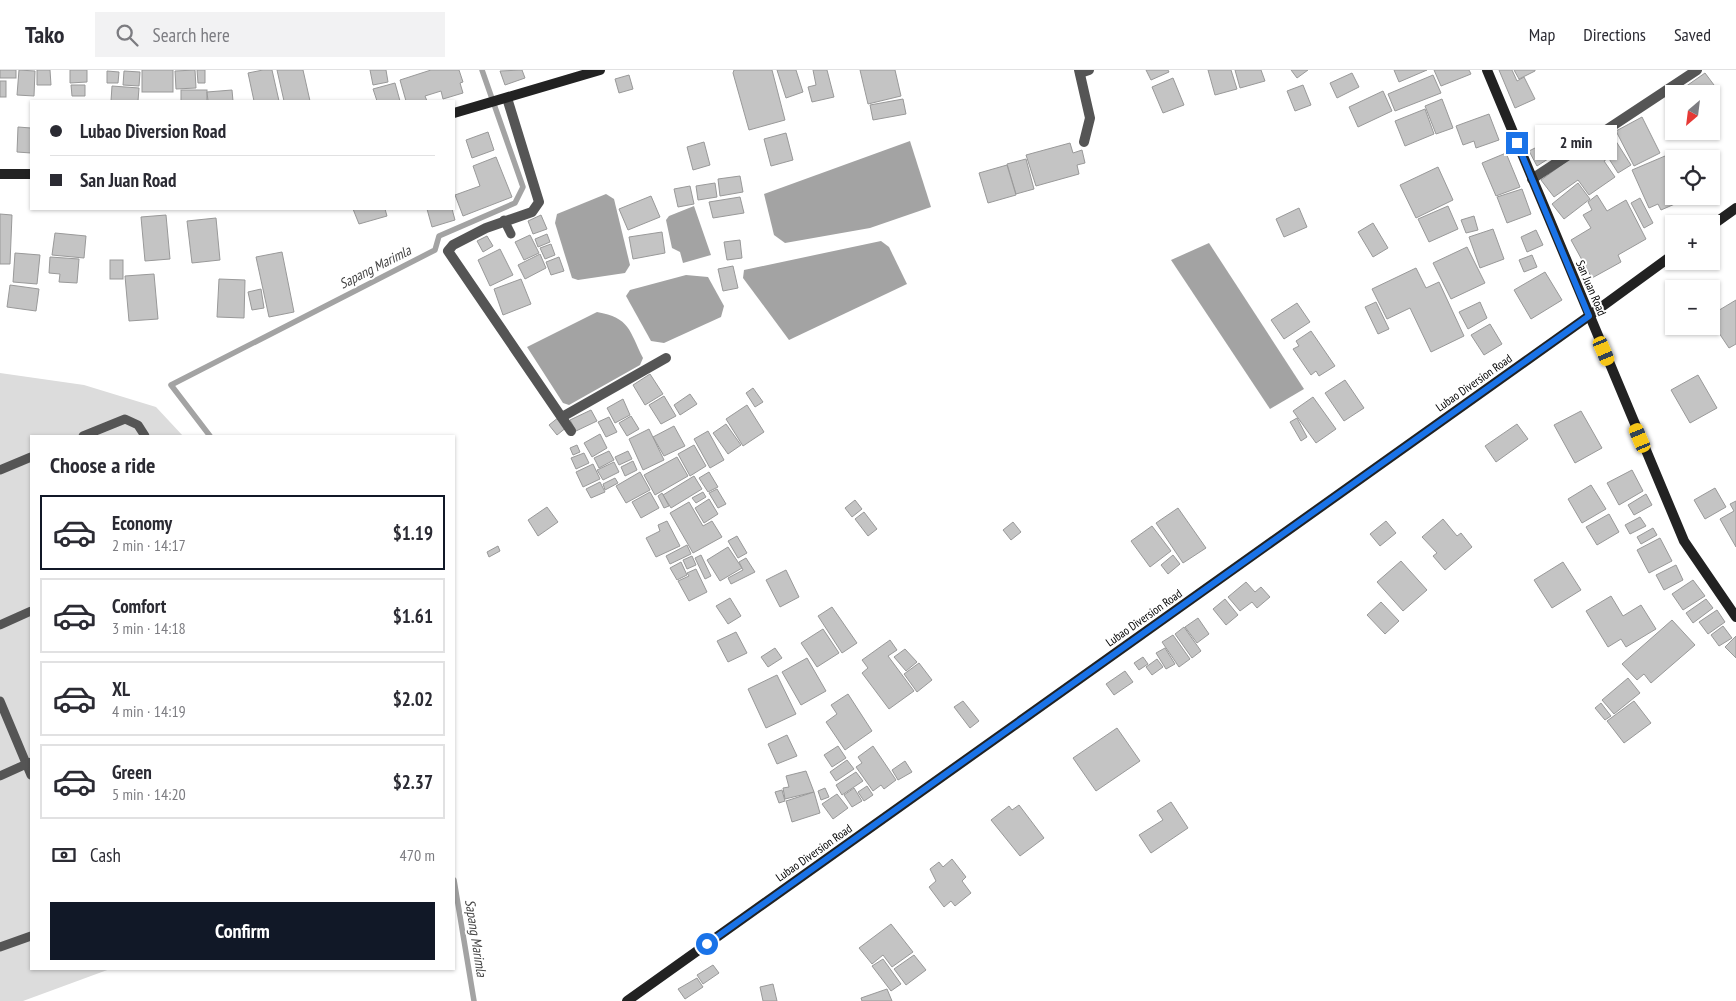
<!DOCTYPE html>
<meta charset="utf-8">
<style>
body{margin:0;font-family:"PT Sans Narrow",sans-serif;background:#f2f2f3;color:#2b2b33;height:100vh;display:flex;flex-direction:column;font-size:19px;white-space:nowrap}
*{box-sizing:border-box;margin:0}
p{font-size:16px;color:#7c7c81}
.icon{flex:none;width:28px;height:28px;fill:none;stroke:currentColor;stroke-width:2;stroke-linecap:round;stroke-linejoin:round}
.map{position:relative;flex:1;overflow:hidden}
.panel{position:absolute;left:30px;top:365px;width:425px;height:535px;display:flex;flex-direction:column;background:#fff;border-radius:0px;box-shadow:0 1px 4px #0004}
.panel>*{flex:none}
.hud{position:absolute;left:30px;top:30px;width:425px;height:110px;border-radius:0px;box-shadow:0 1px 4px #0004;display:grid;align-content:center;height:110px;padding:0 20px;background:#fff}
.needle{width:32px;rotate:208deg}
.controls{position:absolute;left:1665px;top:15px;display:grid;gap:10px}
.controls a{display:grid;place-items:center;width:55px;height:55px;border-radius:0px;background:#fff;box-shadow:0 1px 4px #0004;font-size:25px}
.end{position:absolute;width:22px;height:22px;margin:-11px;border:6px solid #1a73e8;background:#fff;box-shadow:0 0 0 2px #fff}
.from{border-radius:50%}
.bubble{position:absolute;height:35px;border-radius:0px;background:#fff;box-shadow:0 1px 4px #0004;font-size:16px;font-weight:800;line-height:35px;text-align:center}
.car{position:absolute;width:15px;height:30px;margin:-15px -8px;border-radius:6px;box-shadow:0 0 4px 1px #0007;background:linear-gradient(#f5c518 24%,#345 0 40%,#f5c518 0 76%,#345 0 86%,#f5c518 0)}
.hud b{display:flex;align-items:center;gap:18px;height:48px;font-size:19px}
.hud b+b{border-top:1px solid #e1e1e2}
.hud i{width:12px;height:12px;background:#2b2b33}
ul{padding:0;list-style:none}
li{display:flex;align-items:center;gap:15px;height:75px;margin:0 10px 8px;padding:0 10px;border:2px solid #e1e1e2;border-radius:0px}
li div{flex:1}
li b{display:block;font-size:19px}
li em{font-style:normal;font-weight:800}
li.current{border-color:#111827}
li>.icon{width:45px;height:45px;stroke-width:1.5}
h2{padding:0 20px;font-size:22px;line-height:60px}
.pay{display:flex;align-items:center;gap:12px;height:55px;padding:0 20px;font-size:19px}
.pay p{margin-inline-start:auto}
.primary-button{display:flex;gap:10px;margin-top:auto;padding:10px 20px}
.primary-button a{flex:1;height:58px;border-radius:0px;background:#111827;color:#fff;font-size:20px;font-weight:800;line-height:58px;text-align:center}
header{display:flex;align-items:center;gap:30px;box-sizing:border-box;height:70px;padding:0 25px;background:#fff;border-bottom:1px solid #e1e1e2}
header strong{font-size:24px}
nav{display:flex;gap:28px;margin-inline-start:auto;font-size:18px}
.search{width:350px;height:45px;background:#f2f2f3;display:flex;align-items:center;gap:12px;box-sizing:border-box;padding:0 18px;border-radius:0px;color:#7c7c81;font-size:19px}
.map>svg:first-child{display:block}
.green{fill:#dcdcdc}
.water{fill:#a3a3a3}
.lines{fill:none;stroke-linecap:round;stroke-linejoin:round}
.stream{stroke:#a3a3a3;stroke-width:5.5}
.building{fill:#c4c4c4;stroke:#999}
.lane{stroke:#555;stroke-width:9}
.street{stroke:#555;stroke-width:10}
.secondary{stroke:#222;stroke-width:10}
.route{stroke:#1a73e8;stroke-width:6}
.labels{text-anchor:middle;stroke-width:4;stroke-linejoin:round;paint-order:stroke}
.street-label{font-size:12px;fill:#000;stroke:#fff}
.water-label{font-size:14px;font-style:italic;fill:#444;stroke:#fff}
</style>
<header>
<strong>Tako</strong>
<div class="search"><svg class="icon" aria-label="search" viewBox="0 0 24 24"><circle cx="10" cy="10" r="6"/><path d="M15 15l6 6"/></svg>Search here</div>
<nav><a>Map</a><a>Directions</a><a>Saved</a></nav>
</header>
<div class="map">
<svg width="1736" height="931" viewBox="0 0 1736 931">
<rect width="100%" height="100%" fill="#fff"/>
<path class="green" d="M0 303 84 315 156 337 183 366H31V899H110L23 931H0Z"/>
<g class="water">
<path d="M910 71 931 137 870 158 785 173 774 165 764 124Z"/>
<path d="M606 124 614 129 630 195 625 203 578 210 572 208 555 153 557 144Z"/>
<path d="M694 136 711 185 683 193 680 182 672 178 666 150 669 146Z"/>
<path d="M881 171 889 177 907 214 789 270 743 208 744 200Z"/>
<path d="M1209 173 1304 319 1270 339 1171 190Z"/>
<path d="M686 205 708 207 724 236 721 247 664 273 651 271 626 226 630 220Z"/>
<path d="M597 242C630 248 629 260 643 288L640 295 569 335 563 333 527 277Z"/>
</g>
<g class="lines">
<g class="stream">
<path d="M210 366 171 315 435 180 439 166 515 133 523 117 482 0"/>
<path d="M454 810 474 931"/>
</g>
</g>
<g class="building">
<rect x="0" y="0" width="16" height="8"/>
<path d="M19 0 35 1 34 26 17 25Z"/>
<path d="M37 0H50L51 15H37Z"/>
<path d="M70 0H87V12L70 13Z"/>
<rect x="142" y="0" width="31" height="22"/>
<path d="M195 0 196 18 176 19 175 1Z"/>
<path d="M197 0H205V13H198Z"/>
<path d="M263 0H272L279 31H254L248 3Z"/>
<path d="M277 0H303L310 31H284Z"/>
<path d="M370 0H386L388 12 373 15Z"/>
<path d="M431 0H459L463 12 460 13 463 23 443 29 441 21 425 26 427 31H406L400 10Z"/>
<path d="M522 0 525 8 505 15 500 1Z"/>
<path d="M734 0H772L785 50 749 60 733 3Z"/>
<path d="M777 0H796L803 22 786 28Z"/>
<path d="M813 0H827L834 27 812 32 808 17 816 15Z"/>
<path d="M860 0H895L901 26 868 34Z"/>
<path d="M1146 0H1168L1169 2 1151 10Z"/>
<path d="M1208 0H1231L1237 19 1215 25Z"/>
<path d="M1235 0H1261L1265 11 1240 18Z"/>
<path d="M1291 0H1308L1297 8Z"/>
<path d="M1394 0H1427L1399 12Z"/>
<path d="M1434 0H1469L1471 4 1441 16Z"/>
<path d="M1499 0H1512L1517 11 1524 7 1535 29 1515 38Z"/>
<path d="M1514 0H1535V1L1519 9Z"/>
<path d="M107 1 119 2 118 13H107Z"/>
<path d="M124 1 140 2 139 16 123 15Z"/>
<path d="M1352 3 1359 17 1337 28 1330 13Z"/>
<path d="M1705 3 1717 19 1710 24H1675Z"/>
<path d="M629 5 633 19 619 23 615 9Z"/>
<path d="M1433 5 1441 23 1395 41 1388 24Z"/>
<path d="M1173 8 1184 35 1163 43 1152 17Z"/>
<rect x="0" y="11" width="6" height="16"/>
<path d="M395 13 400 31H377L373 19Z"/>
<path d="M71 15H85V26H72Z"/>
<path d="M1303 15 1311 35 1295 41 1287 21Z"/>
<path d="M112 16 139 18 138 31H111Z"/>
<rect x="181" y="20" width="26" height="11"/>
<path d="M232 20 233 31H208L207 22Z"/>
<path d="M1383 21 1392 41 1358 57 1349 37Z"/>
<path d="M903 29 906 44 873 50 870 35Z"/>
<path d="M1442 29 1453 58 1436 64 1425 36Z"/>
<path d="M1425 39 1434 64 1405 76 1395 51Z"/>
<path d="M1489 44 1499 70 1476 78 1474 71 1463 75 1456 56Z"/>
<path d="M1642 47 1660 83 1634 96 1616 61Z"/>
<path d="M18 57 31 58V83L17 82Z"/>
<path d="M488 62 494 80 472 88 466 70Z"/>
<path d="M786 63 793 90 771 96 764 69Z"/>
<path d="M1612 65 1631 95 1618 103 1599 73Z"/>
<path d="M1594 71 1607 89 1604 91 1615 107 1589 125 1578 110 1554 127 1541 110Z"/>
<path d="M704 72 710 95 693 100 687 77Z"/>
<path d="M1070 73 1073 83 1082 80 1085 93 1077 95 1079 104 1036 116 1026 85Z"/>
<path d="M1541 75 1548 89 1537 96 1529 81Z"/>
<path d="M1506 83 1520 117 1496 126 1482 93Z"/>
<path d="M1665 86 1674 107V126H1682L1684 130 1661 140 1658 134 1649 138 1632 100Z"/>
<path d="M496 87 512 127 463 146 455 125 480 116 473 96Z"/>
<path d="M1026 89 1034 119 1016 124 1007 94Z"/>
<path d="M1007 95 1016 125 988 133 979 103Z"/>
<path d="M1438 97 1453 130 1416 148 1400 115Z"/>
<path d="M740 106 743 122 720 126 718 109Z"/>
<path d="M715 113 717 127 698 130 696 116Z"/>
<path d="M1578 113 1590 129 1564 149 1552 134Z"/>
<path d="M690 116 694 134 678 137 674 119Z"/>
<path d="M1522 119 1531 144 1507 153 1497 127Z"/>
<path d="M1597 125 1607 141 1626 130 1646 169 1618 185 1621 192 1592 208 1571 170 1591 158 1583 145 1592 140 1588 132Z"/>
<path d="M651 126 660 147 628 160 619 139Z"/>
<path d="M740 127 744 143 713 148 709 132Z"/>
<path d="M1640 128 1653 153 1644 158 1631 133Z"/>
<path d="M1448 136 1458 159 1429 172 1418 149Z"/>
<path d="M1299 138 1307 157 1284 167 1276 149Z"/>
<path d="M353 139H385L387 146 359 154Z"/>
<path d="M427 139H452L455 150 432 157Z"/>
<path d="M0 144 12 145 10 194H0Z"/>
<path d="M166 145 170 189 145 191 141 147Z"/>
<path d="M541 145 547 159 533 164 528 151Z"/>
<path d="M1474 146 1478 160 1466 163 1461 150Z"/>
<path d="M216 148 220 190 192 193 187 151Z"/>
<path d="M1373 153 1388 178 1373 187 1358 162Z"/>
<path d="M1493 159 1504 189 1480 198 1469 167Z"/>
<path d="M1536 160 1543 175 1527 182 1521 167Z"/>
<path d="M662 162 665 183 633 189 629 167Z"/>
<path d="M55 163 86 166 84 188 52 185Z"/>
<path d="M547 164 550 172 538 177 535 169Z"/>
<path d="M530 165 539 183 524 190 515 172Z"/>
<path d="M487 166 493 176 483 182 477 171Z"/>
<path d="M740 170 742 188 727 190 724 172Z"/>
<path d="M551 174 555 185 545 189 540 178Z"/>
<path d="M1467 177 1485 213 1451 229 1433 193Z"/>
<path d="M500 179 513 205 490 216 478 190Z"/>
<path d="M282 182 294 242 269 247 256 187Z"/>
<path d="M15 183 40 185 37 214 13 212Z"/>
<path d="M540 184 546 198 525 209 518 195Z"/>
<path d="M1532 185 1537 197 1524 202 1519 190Z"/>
<path d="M50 187 79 189 77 213 59 212 60 204 49 203Z"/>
<path d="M559 187 564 201 551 205 546 192Z"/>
<rect x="110" y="190" width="13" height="19"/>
<path d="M733 196 738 218 723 221 718 199Z"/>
<path d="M1416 198 1426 218 1439 212 1464 266 1431 282 1410 238 1387 249 1372 219Z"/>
<path d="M1545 202 1562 230 1531 249 1514 220Z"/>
<path d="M154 204 158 249 129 251 125 206Z"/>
<path d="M219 209 245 210 244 248 217 247Z"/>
<path d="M521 209 531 234 503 245 494 219Z"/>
<path d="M10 215 39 219 36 241 7 237Z"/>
<path d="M261 219 264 238 252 240 248 222Z"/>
<path d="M1736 230V274L1729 278 1711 251V245Z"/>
<path d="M1376 232 1389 259 1378 264 1365 237Z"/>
<path d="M1480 232 1487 248 1468 259 1459 242Z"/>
<path d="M1297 233 1310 252 1284 269 1271 250Z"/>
<path d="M1490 254 1502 274 1484 285 1471 265Z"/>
<path d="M1311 261 1335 296 1319 306 1316 301 1311 305 1293 279 1299 276 1296 271Z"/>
<path d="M650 304 663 324 645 335 633 315Z"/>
<path d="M1698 305 1717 338 1690 353 1671 320Z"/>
<path d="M1345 310 1364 338 1344 351 1325 323Z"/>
<path d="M753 318 763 332 755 337 746 323Z"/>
<path d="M690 324 697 334 680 345 674 335Z"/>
<path d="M664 326 676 346 661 354 649 335Z"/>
<path d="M1313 327 1336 359 1316 373 1293 341Z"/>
<path d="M623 329 630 345 615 353 607 338Z"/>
<path d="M747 335 764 362 743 376 726 349Z"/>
<path d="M591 340 597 351 576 361 570 350Z"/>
<path d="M1581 341 1602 378 1575 393 1554 355Z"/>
<path d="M631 346 639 359 627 366 619 353Z"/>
<path d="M559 347 567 357 557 365 549 355Z"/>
<path d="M609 347 617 362 606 367 598 352Z"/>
<path d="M1297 348 1307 367 1301 371 1290 352Z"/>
<path d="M726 354 741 375 728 384 713 363Z"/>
<path d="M1517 354 1528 369 1496 392 1485 376Z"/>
<path d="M674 356 685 376 664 386 653 367Z"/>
<path d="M649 359 664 390 643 400 629 369Z"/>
<path d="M708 361 724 390 710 398 694 369Z"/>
<path d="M600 364 607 378 592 387 584 373Z"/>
<path d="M577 375 580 382 573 385 570 378Z"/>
<path d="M694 375 706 396 690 406 678 384Z"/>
<path d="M609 381 614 390 599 398 594 388Z"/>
<path d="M628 381 632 389 619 395 615 387Z"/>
<path d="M584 383 589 393 576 399 571 388Z"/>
<path d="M677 387 688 406 655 425 644 405Z"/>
<path d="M633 391 637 400 625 406 621 397Z"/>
<path d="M614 392 619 402 603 410 597 400Z"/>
<path d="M593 394 600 409 583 417 576 402Z"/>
<path d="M1632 400 1643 421 1619 435 1607 413Z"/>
<path d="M640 402 650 420 626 433 616 416Z"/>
<path d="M709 402 718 417 708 422 699 408Z"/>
<path d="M694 406 702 419 671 438 663 425Z"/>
<path d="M615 408 618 413 605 420 603 414Z"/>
<path d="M600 412 605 422 591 428 586 419Z"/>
<path d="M1591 415 1606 439 1582 453 1568 429Z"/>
<path d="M1715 418 1726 437 1705 449 1694 430Z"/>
<path d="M717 419 726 434 718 438 709 423Z"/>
<path d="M650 422 659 438 641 448 632 432Z"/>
<path d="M703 422 706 427 696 433 692 428Z"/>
<path d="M662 423 669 436 664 438 658 426Z"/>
<path d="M1646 424 1652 435 1634 445 1628 435Z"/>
<path d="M709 429 718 444 704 453 695 438Z"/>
<path d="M855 430 862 439 852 447 845 438Z"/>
<path d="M1736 431V477L1720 449 1734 441 1730 434Z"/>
<path d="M689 432 703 456 712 451 722 467 693 483 670 443Z"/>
<path d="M547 437 558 452 538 466 528 450Z"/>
<path d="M1178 438 1206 478 1183 493 1156 453Z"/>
<path d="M864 442 877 459 868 466 855 449Z"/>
<path d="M1609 444 1619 462 1597 475 1586 457Z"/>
<path d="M1640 447 1646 456 1630 464 1625 455Z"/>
<path d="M1443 449 1457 466 1461 463 1472 477 1445 500 1433 486 1437 483 1422 467Z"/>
<path d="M667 451 680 476 656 487 646 468 660 461 658 455Z"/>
<path d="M1386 451 1396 463 1380 476 1370 464Z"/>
<path d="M1013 452 1021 462 1011 470 1003 460Z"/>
<path d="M1152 456 1171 481 1150 497 1131 471Z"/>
<path d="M1653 458 1657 465 1641 474 1637 467Z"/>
<path d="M737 466 747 483 738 488 728 471Z"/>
<path d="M1660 468 1672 491 1649 503 1637 480Z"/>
<path d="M687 475 691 484 670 494 666 486Z"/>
<path d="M498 476 500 481 489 487 487 482Z"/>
<path d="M728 477 742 498 720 511 707 490Z"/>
<path d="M701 485 711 506 705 509 695 488Z"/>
<path d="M1173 485 1180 494 1168 504 1161 495Z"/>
<path d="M692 486 696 495 687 499 683 490Z"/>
<path d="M746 488 755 502 731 514 728 508 743 500 739 492Z"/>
<path d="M1401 491 1427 520 1403 541 1377 512Z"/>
<path d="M681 492 687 505 677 510 670 498Z"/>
<path d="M1563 492 1581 520 1552 538 1534 510Z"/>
<path d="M1676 495 1683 510 1664 520 1656 505Z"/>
<path d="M696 499 707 522 689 531 678 511 689 506 687 503Z"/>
<path d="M786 500 799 527 780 537 766 510Z"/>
<path d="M1693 510 1705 526 1683 540 1672 524Z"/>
<path d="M1246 512 1255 522 1261 517 1270 527 1257 538 1252 532 1240 541 1228 527Z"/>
<path d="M1611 526 1623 546 1641 535 1656 559 1626 577 1621 569 1608 577 1586 541Z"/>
<path d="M730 528 741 546 728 554 716 536Z"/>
<path d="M1225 529 1238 545 1226 555 1213 539Z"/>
<path d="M1706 529 1713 538 1693 553 1686 543Z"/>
<path d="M1381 532 1399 551 1385 564 1367 545Z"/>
<path d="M832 537 857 573 842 583 818 546Z"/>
<path d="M1717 540 1725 552 1708 564 1699 552Z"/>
<path d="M1198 548 1209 564 1197 573 1185 557Z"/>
<path d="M1672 550 1695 575 1651 613 1644 604 1637 610 1622 594Z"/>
<path d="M1723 556 1732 568 1719 576 1711 565Z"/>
<path d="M1184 557 1201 581 1192 588 1175 564Z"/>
<path d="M823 559 839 583 817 597 801 573Z"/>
<path d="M736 562 747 583 728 592 717 571Z"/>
<path d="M1173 565 1190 589 1179 597 1162 572Z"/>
<path d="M1736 566V588L1725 577Z"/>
<path d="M890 570 897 580 888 586 914 621 889 639 862 603 868 598 862 590Z"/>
<path d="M775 578 782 588 768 597 761 587Z"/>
<path d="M1165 578 1175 594 1166 599 1156 583Z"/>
<path d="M905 579 917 592 906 601 894 587Z"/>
<path d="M1143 587 1148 594 1139 600 1134 593Z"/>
<path d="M807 588 826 621 801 635 782 602Z"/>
<path d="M1157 589 1163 597 1152 605 1146 597Z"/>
<path d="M919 593 932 610 917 622 904 604Z"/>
<path d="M1125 601 1133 612 1114 625 1106 614Z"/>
<path d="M777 605 796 644 766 658 748 619Z"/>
<path d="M1628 608 1640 623 1614 644 1602 630Z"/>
<path d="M848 624 872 661 845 680 826 652 837 644 831 635Z"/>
<path d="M963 631 979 651 970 658 954 637Z"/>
<path d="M1634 631 1651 653 1624 673 1607 651Z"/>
<path d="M1601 633 1611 646 1605 650 1595 638Z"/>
<path d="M1117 658 1140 691 1096 721 1073 688Z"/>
<path d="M787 665 797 686 777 694 768 674Z"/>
<path d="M838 676 846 688 832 697 824 685Z"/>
<path d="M873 676 896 710 884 719 881 715 873 721 856 697 862 693 858 687Z"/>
<path d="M847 690 854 699 836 711 830 702Z"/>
<path d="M905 691 912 702 898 710 892 700Z"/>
<path d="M806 701 814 722 785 729 783 718 789 717 786 706Z"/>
<path d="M856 702 863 711 842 725 836 715Z"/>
<path d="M867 716 873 725 864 731 858 722Z"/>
<path d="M825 718 829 727 821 730 818 721Z"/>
<path d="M854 718 862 731 852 737 844 725Z"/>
<path d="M782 720 785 731 779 733 775 722Z"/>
<path d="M814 722 820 743 792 752 786 731Z"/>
<path d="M837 724 848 738 833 749 822 734Z"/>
<path d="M1171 732 1188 758 1151 783 1139 765 1163 750 1157 741Z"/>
<path d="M1019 735 1044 768 1020 786 991 750 1009 736 1012 740Z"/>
<path d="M952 789 966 807 962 811 971 823 955 836 951 831 944 837 929 817 936 811 930 799 939 792 943 797Z"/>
<path d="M891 854 913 882 892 897 883 885 872 894 859 878Z"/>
<path d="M914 885 926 900 906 915 894 899Z"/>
<path d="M883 889 901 914 891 921 872 896Z"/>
<path d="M713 895 719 903 703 914 697 905Z"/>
<path d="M697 908 703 917 685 929 678 919Z"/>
<path d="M773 914 777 931H763L760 917Z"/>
<path d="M887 919 892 931H862L861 928Z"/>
</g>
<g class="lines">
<g class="lane">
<path d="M504 150 511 164"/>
<path d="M83 366 125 349 138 355 145 366"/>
<path d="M0 400 31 387"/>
<path d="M0 555 31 541"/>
<path d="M0 631 31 705"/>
<path d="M0 706 31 692"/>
<path d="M0 877 31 866"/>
</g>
<g class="street">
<path d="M1079 0 1090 48 1084 72"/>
<path d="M1080 3 1089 0"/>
<path d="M507 28 539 132 532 142 486 158 453 175 448 181 571 361"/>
<path d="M1532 109 1697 0"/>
<path d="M562 347 666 288"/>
</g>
<g class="secondary">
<path d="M1487 0 1684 471 1736 547"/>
<path d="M454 43 600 0"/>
<path d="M0 104H31"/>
<path d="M1711 156 1736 138"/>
<path d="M627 931 1589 246 1674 184"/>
</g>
</g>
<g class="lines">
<path class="route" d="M707 874 1589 246 1517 73"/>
</g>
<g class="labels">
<g class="street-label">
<text transform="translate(1591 218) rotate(67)" y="4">San Juan Road</text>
<text transform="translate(1474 313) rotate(-35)" y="4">Lubao Diversion Road</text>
<text transform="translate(1144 548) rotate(-35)" y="4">Lubao Diversion Road</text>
<text transform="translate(814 783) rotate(-35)" y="4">Lubao Diversion Road</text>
</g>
<g class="water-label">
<text transform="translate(375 197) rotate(-27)" y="5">Sapang Marimla</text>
<text transform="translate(476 868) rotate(81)" y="5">Sapang Marimla</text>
</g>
</g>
</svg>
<div class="controls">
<a><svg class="needle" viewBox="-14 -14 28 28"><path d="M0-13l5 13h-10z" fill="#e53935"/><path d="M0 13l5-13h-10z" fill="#7c7c81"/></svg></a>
<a><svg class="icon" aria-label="locate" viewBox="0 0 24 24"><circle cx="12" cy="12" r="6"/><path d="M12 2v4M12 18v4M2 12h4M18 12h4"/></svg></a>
<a>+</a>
<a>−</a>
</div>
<i class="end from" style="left:707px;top:874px"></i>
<i class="end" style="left:1517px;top:73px"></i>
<div class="bubble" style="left:1535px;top:55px;width:82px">2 min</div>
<i class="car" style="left:1604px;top:281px;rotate:157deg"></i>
<i class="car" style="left:1640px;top:368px;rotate:337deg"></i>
<div class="hud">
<b><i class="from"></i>Lubao Diversion Road</b>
<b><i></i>San Juan Road</b>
</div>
<section class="panel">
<h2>Choose a ride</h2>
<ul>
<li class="current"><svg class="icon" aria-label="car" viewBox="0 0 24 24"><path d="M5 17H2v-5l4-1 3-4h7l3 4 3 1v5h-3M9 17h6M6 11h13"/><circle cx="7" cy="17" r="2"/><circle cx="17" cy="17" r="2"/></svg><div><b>Economy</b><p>2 min · 14:17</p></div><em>$1.19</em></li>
<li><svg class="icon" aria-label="car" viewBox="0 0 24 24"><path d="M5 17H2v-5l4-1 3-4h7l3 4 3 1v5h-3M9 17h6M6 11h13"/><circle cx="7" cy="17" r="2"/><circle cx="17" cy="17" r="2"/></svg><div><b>Comfort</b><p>3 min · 14:18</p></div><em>$1.61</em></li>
<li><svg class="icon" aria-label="car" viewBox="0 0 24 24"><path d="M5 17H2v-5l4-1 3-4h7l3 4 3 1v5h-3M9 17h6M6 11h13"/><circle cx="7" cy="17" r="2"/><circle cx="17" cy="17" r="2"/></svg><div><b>XL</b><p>4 min · 14:19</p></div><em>$2.02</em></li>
<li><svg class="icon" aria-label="car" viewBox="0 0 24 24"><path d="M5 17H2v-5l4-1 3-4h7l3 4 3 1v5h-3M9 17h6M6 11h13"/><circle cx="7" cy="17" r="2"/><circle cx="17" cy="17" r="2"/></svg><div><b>Green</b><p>5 min · 14:20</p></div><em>$2.37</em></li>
</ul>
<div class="pay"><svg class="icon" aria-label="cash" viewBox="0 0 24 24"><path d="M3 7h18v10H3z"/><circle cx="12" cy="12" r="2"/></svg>Cash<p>470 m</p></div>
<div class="primary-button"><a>Confirm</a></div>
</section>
</div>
